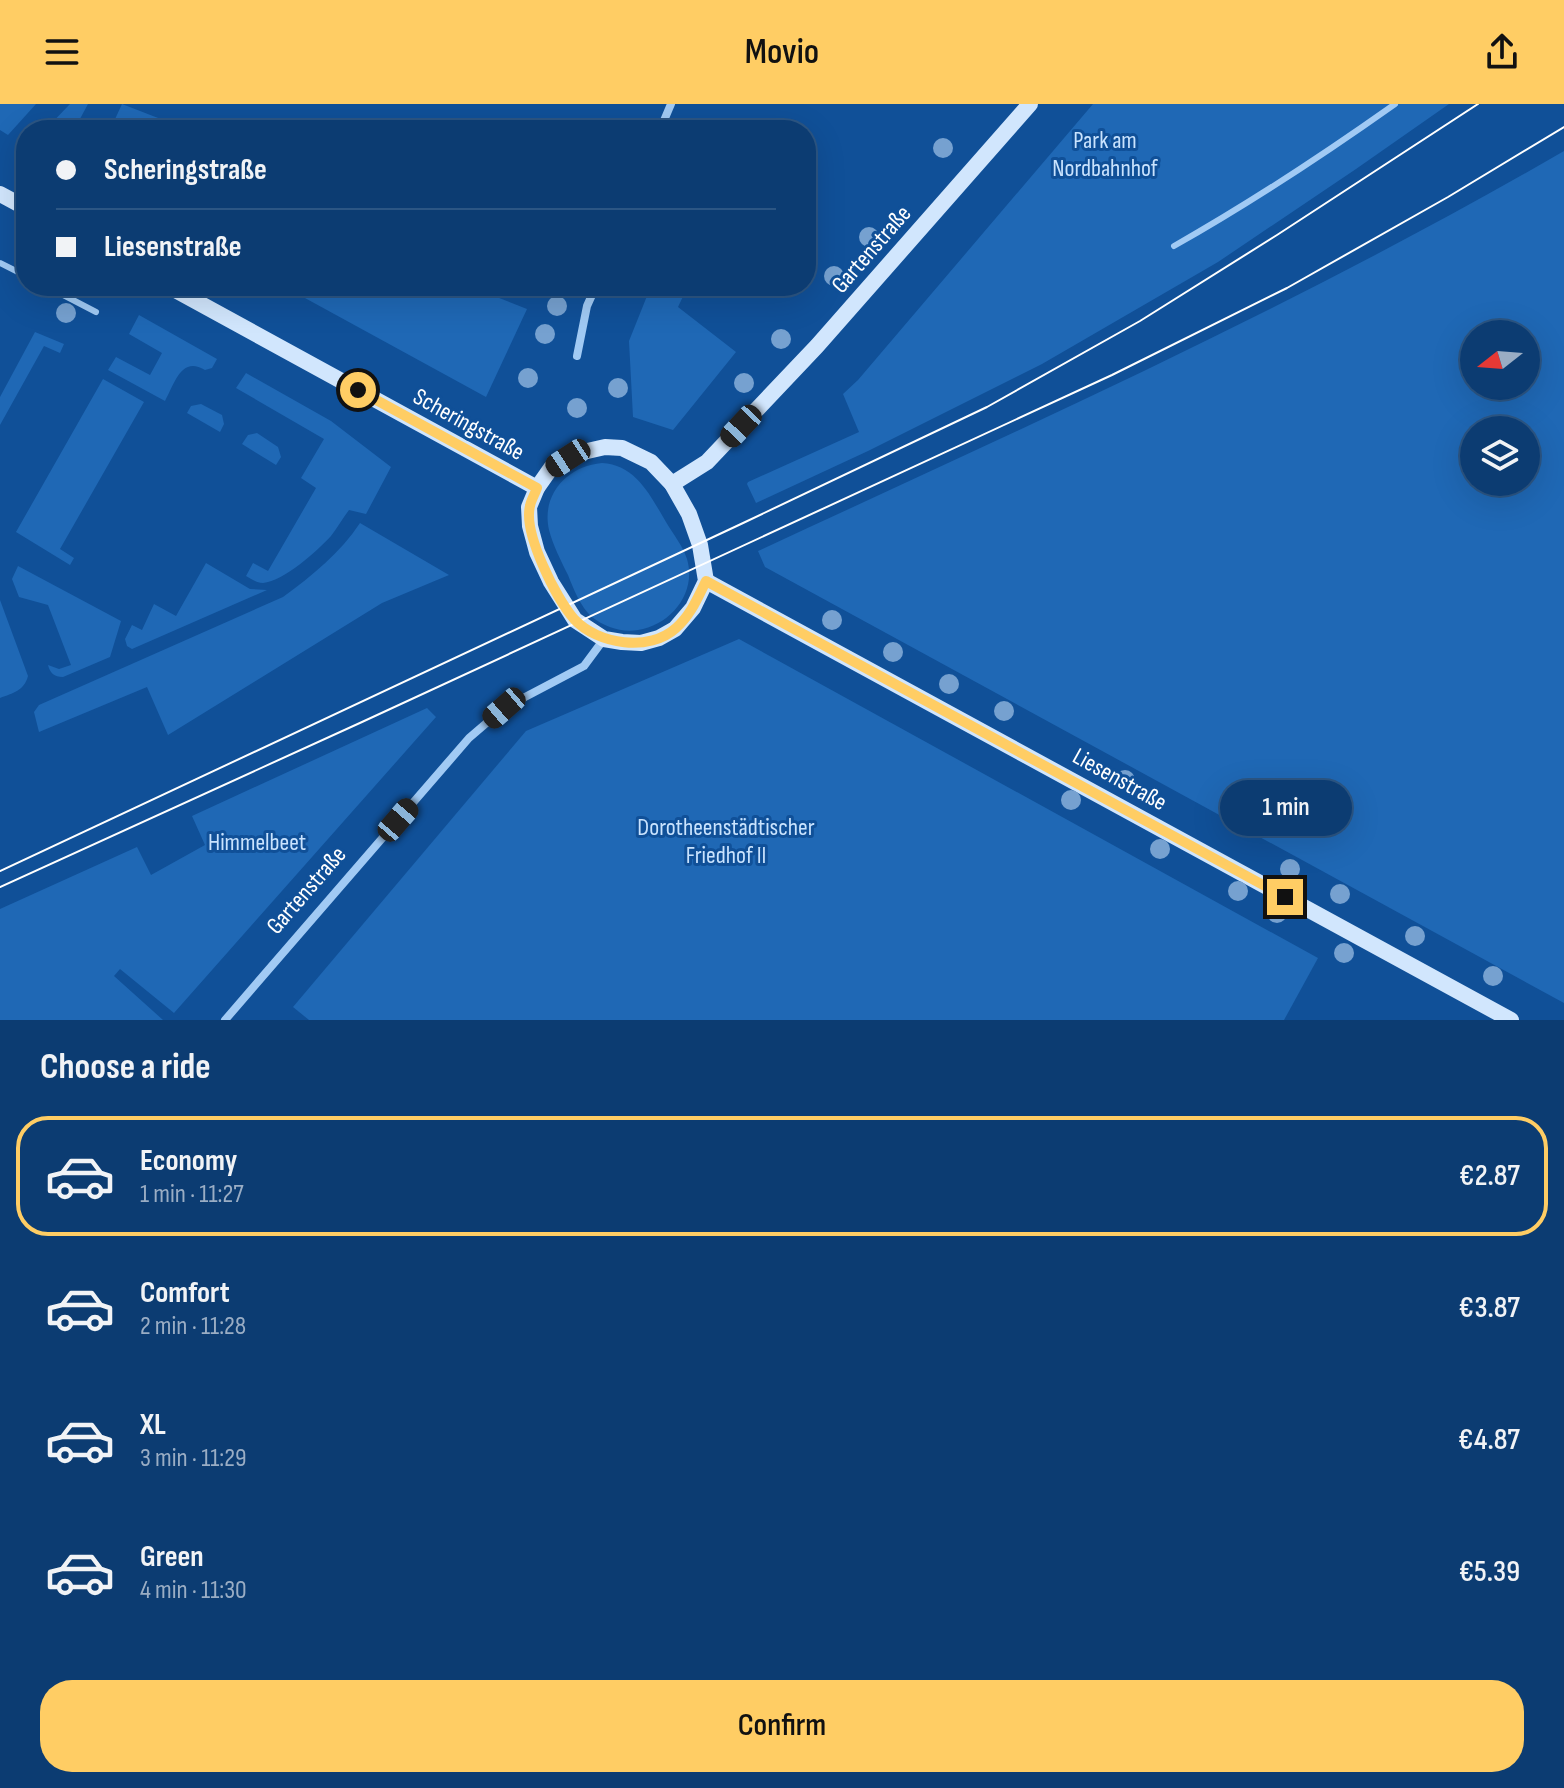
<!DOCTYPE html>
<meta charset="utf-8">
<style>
body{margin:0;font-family:"Sofia Sans Condensed",sans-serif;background:#1a477a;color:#f1f3f6;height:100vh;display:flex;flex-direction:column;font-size:30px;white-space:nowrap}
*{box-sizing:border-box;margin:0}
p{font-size:26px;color:#9aadc4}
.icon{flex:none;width:44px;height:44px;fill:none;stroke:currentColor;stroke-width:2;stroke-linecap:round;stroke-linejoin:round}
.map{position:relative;height:916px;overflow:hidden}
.drawer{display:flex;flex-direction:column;background:#0c3c72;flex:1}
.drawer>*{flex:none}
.guide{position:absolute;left:16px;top:16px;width:800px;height:176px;border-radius:32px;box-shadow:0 8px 32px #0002,0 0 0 2px #2c5684;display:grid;align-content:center;height:176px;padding:0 40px;background:#0c3c72}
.needle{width:52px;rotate:253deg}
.buttons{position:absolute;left:1460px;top:216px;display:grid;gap:16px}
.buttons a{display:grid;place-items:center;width:80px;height:80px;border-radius:50%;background:#0c3c72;box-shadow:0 8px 32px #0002,0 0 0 2px #2c5684;font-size:40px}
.end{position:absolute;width:36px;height:36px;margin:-18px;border:10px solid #ffcd64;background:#111;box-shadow:0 0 0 4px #111}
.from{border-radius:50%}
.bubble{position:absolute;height:56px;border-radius:28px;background:#0c3c72;box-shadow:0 8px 32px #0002,0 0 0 2px #2c5684;font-size:26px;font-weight:600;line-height:56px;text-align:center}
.car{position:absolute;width:24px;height:48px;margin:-24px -12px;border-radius:10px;box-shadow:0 0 6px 2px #0007;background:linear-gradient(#222 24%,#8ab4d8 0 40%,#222 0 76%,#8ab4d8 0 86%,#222 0)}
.guide b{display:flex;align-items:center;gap:28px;height:76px;font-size:30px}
.guide b+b{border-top:2px solid #2c5684}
.guide i{width:20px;height:20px;background:#f1f3f6}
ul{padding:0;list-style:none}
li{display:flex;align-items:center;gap:24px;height:120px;margin:0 16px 12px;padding:0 24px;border:4px solid transparent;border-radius:32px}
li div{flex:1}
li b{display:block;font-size:30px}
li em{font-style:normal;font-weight:600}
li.on{border-color:#ffcd64}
li>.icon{width:72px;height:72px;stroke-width:1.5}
h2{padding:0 40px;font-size:36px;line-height:96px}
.action{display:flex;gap:16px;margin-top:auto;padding:16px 40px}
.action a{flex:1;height:92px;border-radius:32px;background:#ffcd64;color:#111;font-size:32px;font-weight:600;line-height:92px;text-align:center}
header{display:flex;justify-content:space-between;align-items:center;height:104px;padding:0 40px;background:#ffcd64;color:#111;font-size:36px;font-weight:600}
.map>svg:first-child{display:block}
.green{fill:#1f68b5;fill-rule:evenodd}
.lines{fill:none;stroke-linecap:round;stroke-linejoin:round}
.lane{stroke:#a1caf4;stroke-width:6}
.street{stroke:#a1caf4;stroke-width:8}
.secondary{stroke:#d1e6fd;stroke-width:16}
.tram{stroke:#fff;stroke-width:2}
.tree{fill:#76a1d0}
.route{stroke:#ffcd64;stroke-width:10}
.labels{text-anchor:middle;stroke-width:6;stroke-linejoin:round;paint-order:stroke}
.park-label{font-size:24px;fill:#c9e3fe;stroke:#105098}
.street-label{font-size:24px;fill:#fff;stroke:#105098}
</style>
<header><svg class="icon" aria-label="menu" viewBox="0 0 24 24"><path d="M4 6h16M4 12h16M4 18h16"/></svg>Movio<svg class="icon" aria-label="share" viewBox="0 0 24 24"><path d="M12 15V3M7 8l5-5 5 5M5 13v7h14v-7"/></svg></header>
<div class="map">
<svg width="1564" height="916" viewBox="0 0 1564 916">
<rect width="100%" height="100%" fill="#105098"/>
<g class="green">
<path d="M0 0H36L8 31 0 26Z"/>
<path d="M70 0H88L74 26H45Z"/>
<path d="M122 0 189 26H190H110Z"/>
<path d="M1093 0H1449L1356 65 1218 158 1042 260 868 347 756 399 747 380 748 378 859 328 843 290 858 276Z"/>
<path d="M1564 47V899L765 463 758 447C1030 321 1304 198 1564 47ZM1474 230H1526V282H1474ZM1474 326H1526V378H1474Z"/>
<path d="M283 182H469L527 205 486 293Z"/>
<path d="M651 182H688L678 203 736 248 673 326 633 313 629 237Z"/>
<path d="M139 211 217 255 212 264 205 266C181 252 175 279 165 297L108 266 116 253 150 271 162 249 129 230Z"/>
<path d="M35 228 64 240 60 249 44 242 0 321V293Z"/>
<path d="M246 269 331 317 391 363 366 410 349 406C343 414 337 424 331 432 317 447 284 477 263 479 256 479 252 475 246 472L253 459 268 467 316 384 301 374 324 335 236 284Z"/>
<path d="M103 275 144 298 60 445 74 454 70 461 16 428Z"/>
<path d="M201 300 222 311 224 320 220 328 187 309 191 302Z"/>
<path d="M257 329 278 343 281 353 276 361 242 340 248 331Z"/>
<path d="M602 359C636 361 650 391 666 418 673 430 683 442 687 455 697 489 671 521 638 526 622 529 605 523 592 513 580 502 574 486 568 471 561 457 553 441 549 426 541 391 567 362 602 359Z"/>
<path d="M360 419 449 471 382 499 168 631 147 583 39 628 34 608 39 601 283 493C313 471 340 449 360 419Z"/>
<path d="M206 459 250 485 267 486 132 545 127 542 125 535 132 521 142 526 154 500 176 512Z"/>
<path d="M18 462 121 517 110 553 63 573C54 573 50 569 48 561L59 565 71 561 48 501 19 493 12 475Z"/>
<path d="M0 496 28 572C24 587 13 589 0 594Z"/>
<path d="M739 535 1318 854 1284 916H309L293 903 526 627Z"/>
<path d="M427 604 436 613 174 909 120 865 114 872 163 916H0V805L137 743 151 771 205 741 192 712Z"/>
</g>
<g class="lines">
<g class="lane">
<path d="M1174 142C1250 99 1323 51 1395 0"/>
<path d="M0 159 26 172"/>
<path d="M46 182 96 208"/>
</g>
<g class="street">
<path d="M660 26 671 0"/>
<path d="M577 252 587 202 596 182"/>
<path d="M225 916 469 634 504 604 584 562 604 535"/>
</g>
<g class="secondary">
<path d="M0 90 26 104"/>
<path d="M168 182 537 384"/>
<path d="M605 343 622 344 651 358 672 380 689 410 700 441 706 477 693 504 675 525 659 534 641 539 622 538 604 535 575 516 551 478 537 448 530 422 529 403 537 384 551 364 568 354 583 348Z"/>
<path d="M672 380 707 358 817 242 1030 0"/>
<path d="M706 477 1511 916"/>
</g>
<g class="tram">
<path d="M0 767 741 420 987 303 1140 217 1277 131 1478 0"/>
<path d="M0 783 362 618 1112 271 1287 184 1448 93 1564 23"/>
</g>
</g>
<g class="tree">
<circle cx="943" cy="44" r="10"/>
<circle cx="869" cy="133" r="10"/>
<circle cx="834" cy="172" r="10"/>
<circle cx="557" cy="202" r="10"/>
<circle cx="66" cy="209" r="10"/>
<circle cx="545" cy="230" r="10"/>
<circle cx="781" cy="235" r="10"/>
<circle cx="528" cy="274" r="10"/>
<circle cx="744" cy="279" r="10"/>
<circle cx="618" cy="284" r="10"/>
<circle cx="577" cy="304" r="10"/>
<circle cx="832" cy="516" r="10"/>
<circle cx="893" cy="548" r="10"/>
<circle cx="949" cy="580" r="10"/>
<circle cx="1004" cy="607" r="10"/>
<circle cx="1125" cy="676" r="10"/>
<circle cx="1071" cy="696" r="10"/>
<circle cx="1160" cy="745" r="10"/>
<circle cx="1290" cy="765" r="10"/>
<circle cx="1238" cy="787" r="10"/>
<circle cx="1340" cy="790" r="10"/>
<circle cx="1277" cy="809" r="10"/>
<circle cx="1415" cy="832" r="10"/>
<circle cx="1344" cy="849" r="10"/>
<circle cx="1493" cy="872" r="10"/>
</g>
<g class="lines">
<path class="route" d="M358 286 537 384C535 390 531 396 530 402 523 429 556 494 574 515 598 541 650 548 676 524 691 511 698 493 706 477L1285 793"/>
</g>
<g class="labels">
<g class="park-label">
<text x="1105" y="44">Park am<tspan x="1105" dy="28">Nordbahnhof</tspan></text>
<text x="726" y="731">Dorotheenstädtischer<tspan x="726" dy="28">Friedhof II</tspan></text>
<text x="257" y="746">Himmelbeet</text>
</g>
<g class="street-label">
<text transform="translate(871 145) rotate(-49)" y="8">Gartenstraße</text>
<text transform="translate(469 320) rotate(29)" y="8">Scheringstraße</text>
<text transform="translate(1120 675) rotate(29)" y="8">Liesenstraße</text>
<text transform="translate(306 786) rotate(-49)" y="8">Gartenstraße</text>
</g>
</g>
</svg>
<div class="buttons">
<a><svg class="needle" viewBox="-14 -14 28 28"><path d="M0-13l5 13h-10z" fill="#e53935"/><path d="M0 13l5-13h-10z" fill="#9aadc4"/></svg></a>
<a><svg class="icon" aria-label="layers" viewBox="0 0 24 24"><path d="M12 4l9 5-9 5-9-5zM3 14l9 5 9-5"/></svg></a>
</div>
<i class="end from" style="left:358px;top:286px"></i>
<i class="end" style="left:1285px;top:793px"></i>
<div class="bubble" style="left:1220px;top:676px;width:132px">1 min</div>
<i class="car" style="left:741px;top:322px;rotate:223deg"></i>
<i class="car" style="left:568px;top:354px;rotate:237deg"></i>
<i class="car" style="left:504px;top:604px;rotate:229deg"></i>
<i class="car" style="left:398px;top:716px;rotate:41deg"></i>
<div class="guide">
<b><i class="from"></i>Scheringstraße</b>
<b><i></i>Liesenstraße</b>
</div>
</div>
<section class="drawer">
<h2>Choose a ride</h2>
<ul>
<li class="on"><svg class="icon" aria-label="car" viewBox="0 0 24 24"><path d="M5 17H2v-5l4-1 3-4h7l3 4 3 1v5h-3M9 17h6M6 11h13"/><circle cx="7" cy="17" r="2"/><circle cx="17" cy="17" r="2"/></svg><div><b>Economy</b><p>1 min · 11:27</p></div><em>€2.87</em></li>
<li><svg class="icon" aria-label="car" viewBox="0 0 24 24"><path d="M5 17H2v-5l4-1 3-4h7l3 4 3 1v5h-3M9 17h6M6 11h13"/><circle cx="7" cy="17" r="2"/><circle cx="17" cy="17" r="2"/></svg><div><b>Comfort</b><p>2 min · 11:28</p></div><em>€3.87</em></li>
<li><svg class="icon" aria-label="car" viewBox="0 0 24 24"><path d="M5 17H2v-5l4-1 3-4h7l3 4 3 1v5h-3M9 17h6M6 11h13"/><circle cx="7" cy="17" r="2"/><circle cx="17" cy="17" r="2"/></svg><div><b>XL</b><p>3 min · 11:29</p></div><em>€4.87</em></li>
<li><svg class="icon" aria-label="car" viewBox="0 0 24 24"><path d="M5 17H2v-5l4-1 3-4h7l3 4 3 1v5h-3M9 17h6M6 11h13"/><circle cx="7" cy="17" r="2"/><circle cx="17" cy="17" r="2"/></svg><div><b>Green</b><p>4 min · 11:30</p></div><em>€5.39</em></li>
</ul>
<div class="action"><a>Confirm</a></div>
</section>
